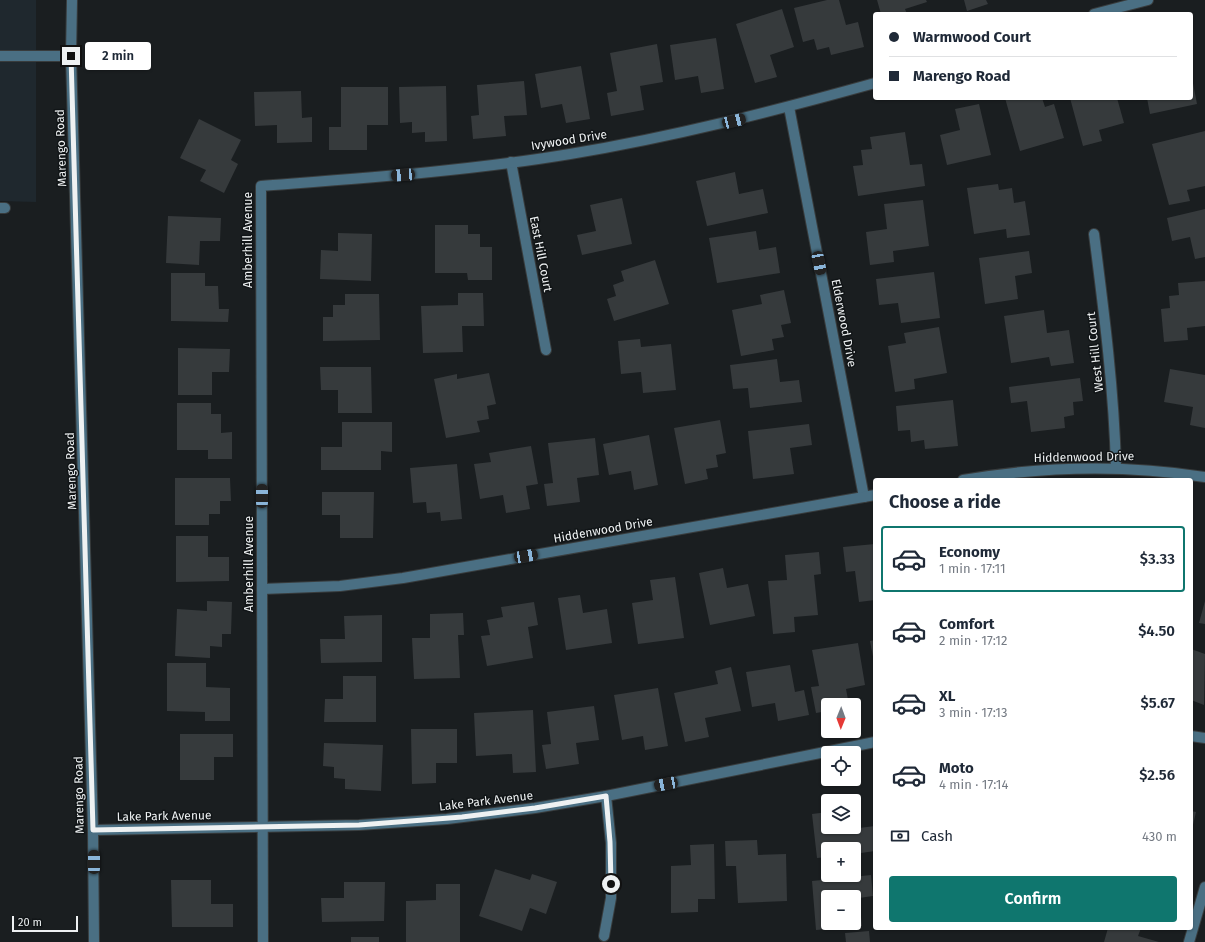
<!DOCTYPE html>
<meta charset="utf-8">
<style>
body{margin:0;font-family:"Fira Sans",sans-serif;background:#f2f2f3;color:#1f2937;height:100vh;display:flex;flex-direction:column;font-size:15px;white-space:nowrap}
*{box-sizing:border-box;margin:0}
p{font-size:13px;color:#747a83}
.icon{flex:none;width:22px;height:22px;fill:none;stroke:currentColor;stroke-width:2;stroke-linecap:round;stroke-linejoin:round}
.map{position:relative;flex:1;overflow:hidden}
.drawer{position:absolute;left:873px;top:478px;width:320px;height:452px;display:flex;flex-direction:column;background:#fff;border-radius:4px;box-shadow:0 1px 3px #0004}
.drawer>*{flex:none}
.top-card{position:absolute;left:873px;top:12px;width:320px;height:88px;border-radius:4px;box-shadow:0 1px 3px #0004;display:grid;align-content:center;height:88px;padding:0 16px;background:#fff}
.needle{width:26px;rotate:181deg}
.buttons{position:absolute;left:821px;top:698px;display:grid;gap:8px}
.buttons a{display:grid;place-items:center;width:40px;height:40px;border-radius:4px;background:#fff;box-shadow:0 1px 3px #0004;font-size:20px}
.scale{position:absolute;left:12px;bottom:10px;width:66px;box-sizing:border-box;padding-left:4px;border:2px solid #eef1f2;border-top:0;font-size:11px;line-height:14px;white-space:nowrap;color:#eef1f2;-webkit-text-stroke:3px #111517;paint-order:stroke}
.end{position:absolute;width:18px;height:18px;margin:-9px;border:5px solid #eef1f2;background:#111;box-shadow:0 0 0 2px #111}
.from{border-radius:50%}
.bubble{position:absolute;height:28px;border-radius:4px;background:#fff;box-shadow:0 1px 3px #0004;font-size:13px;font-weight:600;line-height:28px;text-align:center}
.car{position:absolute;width:12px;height:24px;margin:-12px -6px;border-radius:5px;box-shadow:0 0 3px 1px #0007;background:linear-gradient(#222 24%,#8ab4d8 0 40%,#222 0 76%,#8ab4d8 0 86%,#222 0)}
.top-card b{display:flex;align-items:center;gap:14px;height:38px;font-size:15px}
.top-card b+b{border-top:1px solid #e0e1e3}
.top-card i{width:10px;height:10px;background:#1f2937}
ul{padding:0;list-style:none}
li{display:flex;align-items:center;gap:12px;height:66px;margin:0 8px 6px;padding:0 8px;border:2px solid transparent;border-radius:4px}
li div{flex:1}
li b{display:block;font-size:15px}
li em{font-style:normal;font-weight:600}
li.on{border-color:#0f766e}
li>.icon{width:36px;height:36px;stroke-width:1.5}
h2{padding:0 16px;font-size:18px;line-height:48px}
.pay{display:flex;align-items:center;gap:10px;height:44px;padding:0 16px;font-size:15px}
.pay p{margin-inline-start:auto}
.primary-button{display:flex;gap:8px;margin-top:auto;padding:8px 16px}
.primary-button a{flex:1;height:46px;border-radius:4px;background:#0f766e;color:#fff;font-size:16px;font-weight:600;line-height:46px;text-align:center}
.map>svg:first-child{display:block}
.built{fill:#1f282e}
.building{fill:#363a3c;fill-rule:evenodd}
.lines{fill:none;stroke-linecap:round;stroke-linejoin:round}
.service-casing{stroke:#383c3d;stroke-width:12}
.minor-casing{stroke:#383c3d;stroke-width:12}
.service{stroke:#4a6f83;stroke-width:10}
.minor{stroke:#4a6f83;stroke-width:10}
.route{stroke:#eef1f2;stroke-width:5}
.labels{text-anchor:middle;stroke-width:3;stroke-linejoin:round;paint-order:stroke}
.street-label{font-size:12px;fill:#eef1f2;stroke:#111517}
</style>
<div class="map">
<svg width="1205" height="942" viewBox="0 0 1205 942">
<rect width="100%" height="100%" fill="#1a1e20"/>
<path class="built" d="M0 0H36V202L0 201Z"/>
<g class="building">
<path d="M827 0H839L846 25 858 22 864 47 831 55 829 47 817 50 814 39 803 42 794 8Z"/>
<path d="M877 0H926L927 2 905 9 907 14H881Z"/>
<path d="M964 0H986L988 4 967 11Z"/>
<path d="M782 9 794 47 770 55 777 77 755 83 736 24Z"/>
<path d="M716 38 724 89 701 93 698 76 675 80 670 45Z"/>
<path d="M657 44 663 82 640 86 644 110 611 116 607 93 617 91 610 53Z"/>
<path d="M581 66 590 119 566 123 562 104 541 108 535 74Z"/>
<path d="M1192 78 1197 104 1150 114 1147 98H1191Z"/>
<path d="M524 81 527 115 504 116 506 136 473 139 471 116 479 115 477 85Z"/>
<path d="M446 86 447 141 425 142V132L412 133V122L400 123 399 87Z"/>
<path d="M341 87H388V125H367V150H329V127H341Z"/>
<path d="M301 91 302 118 312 117V142L277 143V125L255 126 254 92Z"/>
<path d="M1005 98H1028L1029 100 1042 98 1045 107 1054 104 1064 138 1020 151Z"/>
<path d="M1070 98H1117L1124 123 1099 130 1102 141 1083 146Z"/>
<path d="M979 104 991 155 947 165 940 135 960 130 955 109Z"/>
<path d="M199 119 241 140 231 160 238 164 224 193 200 181 206 170 180 158Z"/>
<path d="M1205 131V186L1187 190 1190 201 1169 205 1152 144Z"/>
<path d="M905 132 910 165 922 164 925 186 858 196 853 166 863 165 861 150 872 149 870 137Z"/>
<path d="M735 172 739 194 763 189 768 213 707 226 696 181Z"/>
<path d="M998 184 999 190 1012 188 1014 203 1025 201 1030 235 1007 238 1006 229 974 234 967 188Z"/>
<path d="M622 198 632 244 582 255 577 235 596 231 590 205Z"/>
<path d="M923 200 929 246 893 251 894 262 870 265 866 232 887 229 884 204Z"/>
<path d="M1205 209V257L1195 259 1190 237 1172 241 1167 218Z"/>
<path d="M168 216 221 218 220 241H200L199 265 166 263Z"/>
<path d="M435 225H468V234H480V247H492V280H468L467 273H435Z"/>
<path d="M756 231 759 250 776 247 780 273 717 283 709 238Z"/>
<path d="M338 233 372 234 371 281 320 279 321 250 338 251Z"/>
<path d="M1029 251 1032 273 1015 276 1018 299 985 304 979 258Z"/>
<path d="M655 260 669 304 614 321 607 299 616 296 613 285 624 281 621 271Z"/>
<path d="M934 272 940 318 901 323 898 303 879 305 876 279Z"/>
<path d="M171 273H205V286H218L219 309H229L228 322 171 321Z"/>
<path d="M1205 281V326L1187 328 1188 340 1164 342 1161 309 1170 308 1169 296 1179 295 1178 283Z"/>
<path d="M784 290 791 323 781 325 784 337 772 339 774 350 741 356 732 310 762 304 760 295Z"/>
<path d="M458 293H483L484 326H462L463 352 423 353 421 306 458 305Z"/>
<path d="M345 294H379L380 340 323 341V317H333V305H345Z"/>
<path d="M1044 310 1047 333 1069 330 1074 363 1051 366 1049 357 1011 363 1004 316Z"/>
<path d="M939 327 947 373 914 379 915 389 895 392 888 346 906 343 904 333Z"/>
<path d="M640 339 641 347 671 344 676 390 643 393 641 372 621 374 618 341Z"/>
<path d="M178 348 230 349 229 372H212V395H178Z"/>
<path d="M777 359 780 382 799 380 802 402 750 408 748 388 733 389 730 365Z"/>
<path d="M320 367H371L372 413H338V390H321Z"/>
<path d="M1170 369 1205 375V428L1190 425 1193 407 1164 402Z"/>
<path d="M489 373 496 404 487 406 489 419 477 421 480 432 446 438 434 379 457 374V379Z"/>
<path d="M1080 378 1083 401 1073 402 1074 415 1064 417 1065 428 1031 432 1027 401 1011 403 1009 387Z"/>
<path d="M953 400 958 446 925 449 924 440 911 442 910 430 898 431 896 406Z"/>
<path d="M177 403H211V414H221V433L232 432V459H208V450H177Z"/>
<path d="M720 420 726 453 716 455 718 467 706 469 708 479 685 484 674 428Z"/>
<path d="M342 422H392V452L381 451V470H321V447H342Z"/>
<path d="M809 424 812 445 790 448 794 474 753 479 748 431Z"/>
<path d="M649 435 658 485 634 490 631 471 609 475 603 444Z"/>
<path d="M595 438 599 475 577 478 580 502 547 506 544 484 553 483 548 443Z"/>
<path d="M531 446 538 484 526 486 530 509 506 513 503 495 480 499 474 464 491 462 489 453Z"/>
<path d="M457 464 462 519 441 521 440 512 427 513 426 502 413 503 410 468Z"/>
<path d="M175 478H230L231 501H220V514H209V525H175Z"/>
<path d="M322 492H374L373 538H340V515H322Z"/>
<path d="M176 536H208V557H229V581L176 582Z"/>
<path d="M875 544V600L859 602 855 571 846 572 843 547Z"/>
<path d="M819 552 821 574 814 575 818 615 794 617 795 632 773 634 768 581 787 580 785 555Z"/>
<path d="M723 568 727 588 748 584 755 616 710 625 699 573Z"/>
<path d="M675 577 684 638 638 644 632 603 653 600 650 580Z"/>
<path d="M580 595 583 613 607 609 612 643 566 650 558 598Z"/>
<path d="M207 601 232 602 231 634H222V647L210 646V658L175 656 177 609 207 611Z"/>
<path d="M1205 601V624L1199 623Z"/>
<path d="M534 602 538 625 528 627 533 658 487 666 481 636 490 635 487 620 503 617 501 607Z"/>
<path d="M463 613 464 635H458L460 678 414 679 412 638H430V614Z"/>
<path d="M382 615V662L321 663 320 639H345L344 616Z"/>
<path d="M875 640V662H874L870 641Z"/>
<path d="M858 643 865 685 846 689 849 705H828V711L816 713 811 687 819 686 812 650Z"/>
<path d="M1191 649 1205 654 1204 705 1191 700Z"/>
<path d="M167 663H206V687L230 688V721H205V712L167 711Z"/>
<path d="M790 665 795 692 804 690 809 715 778 721 775 703 752 707 746 672Z"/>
<path d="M731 667 741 711 705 718 709 737 685 742 674 693 718 684 715 671Z"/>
<path d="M343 676H376V722H324L325 699H343Z"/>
<path d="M658 688 668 746 645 750 643 736 622 740 614 695Z"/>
<path d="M594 706 599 740 576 743 579 764 546 769 542 745 551 744 547 712Z"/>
<path d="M533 710 536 772 513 773 512 754 476 756 474 713Z"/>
<path d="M411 729H457V763H436V783L412 784Z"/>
<path d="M180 734H233V757H214V780H180Z"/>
<path d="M324 743 383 745 381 791 345 789V779L334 778V767L323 766Z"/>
<path d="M854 809H857L859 828 875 826V851L854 854V849H828V857L817 858 812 814 828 812V827H854Z"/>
<path d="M1191 811 1196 812 1192 829H1191Z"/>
<path d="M757 840 758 855 786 854 787 901 738 903 736 866H726L725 841Z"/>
<path d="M714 844 715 899H698V912L671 913V866L691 865 690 845Z"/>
<path d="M495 869 530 880 532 874 557 882 546 914 530 908 522 931 479 916Z"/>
<path d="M871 875 873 896 859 898 862 926 816 930 812 881ZM828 897H854V923H828Z"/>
<path d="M171 880H211V904H233V927H172Z"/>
<path d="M344 882H385L384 921 322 922 321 898H344Z"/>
<path d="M436 884H460V942H406V901L436 900Z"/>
<path d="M1108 928H1141L1138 936 1159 942H1104Z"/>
<path d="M869 931 870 942H846L845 933Z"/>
<rect x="351" y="937" width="28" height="5"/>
</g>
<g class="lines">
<defs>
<g id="service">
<path d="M0 56H71"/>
<path d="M0 208H5"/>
</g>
<g id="minor">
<path d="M72 0 71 56 93 830 94 942"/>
<path d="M1094 14 1148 0"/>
<path d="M789 107 864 497"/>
<path d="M511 162 546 350"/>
<path d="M1094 234C1104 312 1114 389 1116 468"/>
<path d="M963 480C1044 466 1123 464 1205 477"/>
<path d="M262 589 340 586 403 578 875 495"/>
<path d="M1191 736 1205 738"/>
<path d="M93 830 359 825 447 819 535 808 606 796 875 742"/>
<path d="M604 936 611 898V843L606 796"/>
<path d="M263 942 261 186C364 178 468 171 570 154 673 137 774 111 875 83"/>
<path d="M1189 942 1205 887"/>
</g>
</defs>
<use href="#service" class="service-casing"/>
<use href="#minor" class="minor-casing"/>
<use href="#service" class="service"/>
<use href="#minor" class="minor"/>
</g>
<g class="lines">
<path class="route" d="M71 56 93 830 359 825 462 817 535 808 606 796 610 842 611 884"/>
</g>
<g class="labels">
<g class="street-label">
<text transform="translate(569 140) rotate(-9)" y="4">Ivywood Drive</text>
<text transform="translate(61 148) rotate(-92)" y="4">Marengo Road</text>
<text transform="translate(248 240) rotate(-90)" y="4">Amberhill Avenue</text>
<text transform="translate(541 254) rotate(79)" y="4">East Hill Court</text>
<text transform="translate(844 323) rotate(79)" y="4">Elderwood Drive</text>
<text transform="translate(1095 352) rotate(-96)" y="4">West Hill Court</text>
<text transform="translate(1084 457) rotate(-1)" y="4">Hiddenwood Drive</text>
<text transform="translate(71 471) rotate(-92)" y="4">Marengo Road</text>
<text transform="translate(603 530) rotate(-10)" y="4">Hiddenwood Drive</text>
<text transform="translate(249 564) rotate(-90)" y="4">Amberhill Avenue</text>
<text transform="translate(79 795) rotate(-91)" y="4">Marengo Road</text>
<text transform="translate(486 801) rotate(-7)" y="4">Lake Park Avenue</text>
<text transform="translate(164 816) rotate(-1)" y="4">Lake Park Avenue</text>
</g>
</g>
</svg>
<div class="buttons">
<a><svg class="needle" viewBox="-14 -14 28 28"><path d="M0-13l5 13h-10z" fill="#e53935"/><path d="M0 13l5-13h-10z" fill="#747a83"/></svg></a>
<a><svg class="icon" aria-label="locate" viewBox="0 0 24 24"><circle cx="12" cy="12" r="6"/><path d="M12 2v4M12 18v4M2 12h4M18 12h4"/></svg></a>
<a><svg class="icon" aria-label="layers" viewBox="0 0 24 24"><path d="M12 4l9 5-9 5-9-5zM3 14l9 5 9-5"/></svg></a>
<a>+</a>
<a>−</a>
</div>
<div class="scale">20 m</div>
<i class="end from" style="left:611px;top:884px"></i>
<i class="end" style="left:71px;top:56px"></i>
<div class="bubble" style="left:85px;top:42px;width:66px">2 min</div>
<i class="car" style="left:734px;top:121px;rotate:76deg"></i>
<i class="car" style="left:403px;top:175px;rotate:266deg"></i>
<i class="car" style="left:819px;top:263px;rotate:169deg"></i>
<i class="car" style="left:262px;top:496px;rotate:0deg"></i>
<i class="car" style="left:526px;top:556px;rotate:80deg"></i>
<i class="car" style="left:666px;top:784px;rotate:259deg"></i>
<i class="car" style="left:94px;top:862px;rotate:0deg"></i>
<div class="top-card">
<b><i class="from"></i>Warmwood Court</b>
<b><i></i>Marengo Road</b>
</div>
<section class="drawer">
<h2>Choose a ride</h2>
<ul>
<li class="on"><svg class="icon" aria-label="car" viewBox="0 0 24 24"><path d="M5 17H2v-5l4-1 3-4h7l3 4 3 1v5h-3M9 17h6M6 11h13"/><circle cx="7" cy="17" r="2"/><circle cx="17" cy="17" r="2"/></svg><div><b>Economy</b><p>1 min · 17:11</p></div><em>$3.33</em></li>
<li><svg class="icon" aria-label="car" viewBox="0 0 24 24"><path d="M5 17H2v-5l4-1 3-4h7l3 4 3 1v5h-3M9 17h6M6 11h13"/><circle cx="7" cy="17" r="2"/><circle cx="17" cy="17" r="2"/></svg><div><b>Comfort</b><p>2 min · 17:12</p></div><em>$4.50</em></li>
<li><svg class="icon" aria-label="car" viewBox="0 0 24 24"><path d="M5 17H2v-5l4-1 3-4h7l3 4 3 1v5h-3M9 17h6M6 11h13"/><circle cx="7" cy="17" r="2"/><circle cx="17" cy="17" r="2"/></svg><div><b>XL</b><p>3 min · 17:13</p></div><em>$5.67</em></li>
<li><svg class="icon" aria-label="car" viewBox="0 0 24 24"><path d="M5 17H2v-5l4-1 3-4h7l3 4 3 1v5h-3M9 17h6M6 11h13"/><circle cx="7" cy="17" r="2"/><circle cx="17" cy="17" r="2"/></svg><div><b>Moto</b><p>4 min · 17:14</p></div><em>$2.56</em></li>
</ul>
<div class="pay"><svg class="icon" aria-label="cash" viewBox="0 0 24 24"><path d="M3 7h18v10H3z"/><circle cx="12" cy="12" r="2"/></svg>Cash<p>430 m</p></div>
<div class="primary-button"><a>Confirm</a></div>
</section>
</div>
